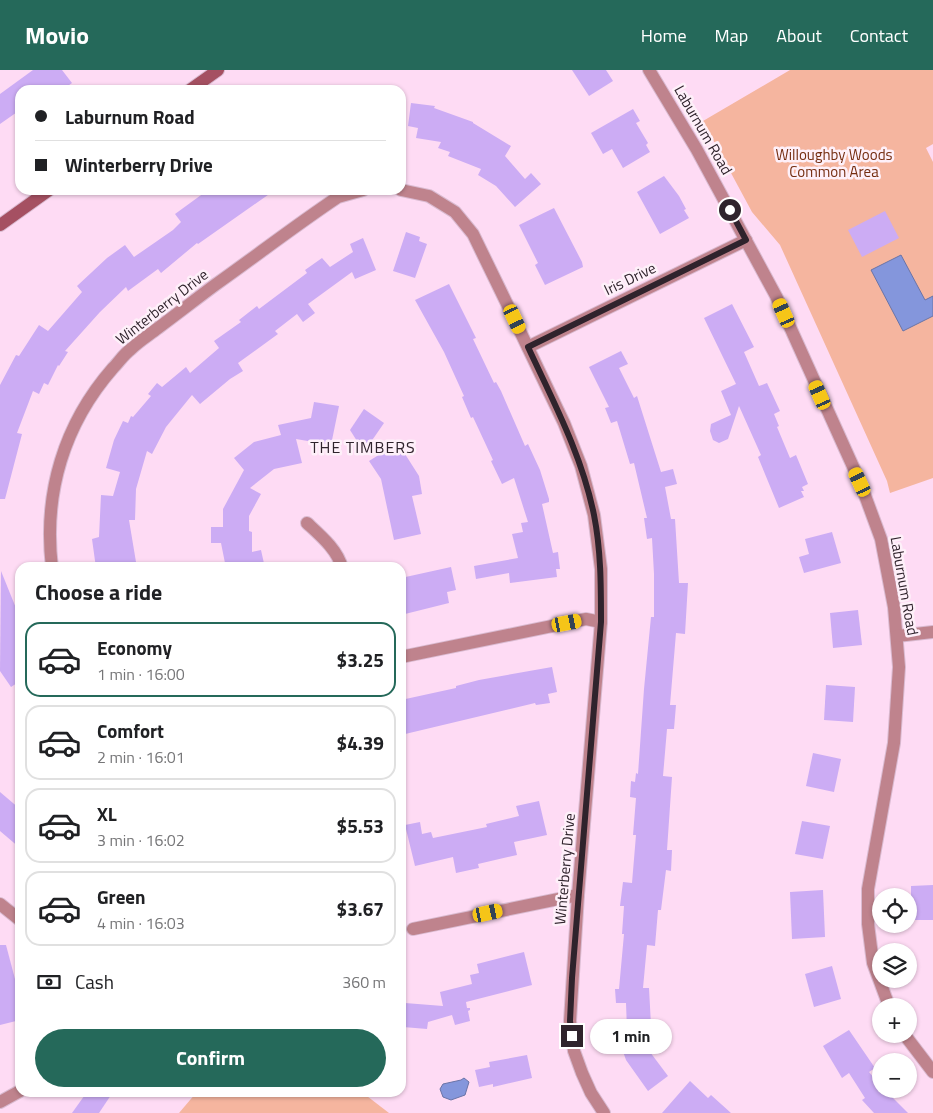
<!DOCTYPE html>
<meta charset="utf-8">
<style>
body{margin:0;font-family:"Titillium Web",sans-serif;background:#f6f6f6;color:#202124;height:100vh;display:flex;flex-direction:column;font-size:19px;white-space:nowrap}
*{box-sizing:border-box;margin:0}
p{font-size:16px;color:#757577}
.icon{flex:none;width:28px;height:28px;fill:none;stroke:currentColor;stroke-width:2;stroke-linecap:round;stroke-linejoin:round}
.map{position:relative;flex:1;overflow:hidden}
.panel{position:absolute;left:15px;top:492px;width:391px;height:535px;display:flex;flex-direction:column;background:#fff;border-radius:15px;box-shadow:0 1px 4px #0004}
.panel>*{flex:none}
.top-card{position:absolute;left:15px;top:15px;width:391px;height:110px;border-radius:15px;box-shadow:0 1px 4px #0004;display:grid;align-content:center;height:110px;padding:0 20px;background:#fff}
.controls{position:absolute;left:872px;top:818px;display:grid;gap:10px}
.controls a{display:grid;place-items:center;width:45px;height:45px;border-radius:50%;background:#fff;box-shadow:0 1px 4px #0004;font-size:25px}
.end{position:absolute;width:22px;height:22px;margin:-11px;border:6px solid #2f232c;background:#fff;box-shadow:0 0 0 2px #fff}
.from{border-radius:50%}
.bubble{position:absolute;height:35px;border-radius:18px;background:#fff;box-shadow:0 1px 4px #0004;font-size:16px;font-weight:700;line-height:35px;text-align:center}
.car{position:absolute;width:15px;height:30px;margin:-15px -8px;border-radius:6px;box-shadow:0 0 4px 1px #0007;background:linear-gradient(#f5c518 24%,#345 0 40%,#f5c518 0 76%,#345 0 86%,#f5c518 0)}
.top-card b{display:flex;align-items:center;gap:18px;height:48px;font-size:19px}
.top-card b+b{border-top:1px solid #e0e0e0}
.top-card i{width:12px;height:12px;background:#202124}
ul{padding:0;list-style:none}
li{display:flex;align-items:center;gap:15px;height:75px;margin:0 10px 8px;padding:0 10px;border:2px solid #e0e0e0;border-radius:15px}
li div{flex:1}
li b{display:block;font-size:19px}
li em{font-style:normal;font-weight:700}
li.active{border-color:#25695a}
li>.icon{width:45px;height:45px;stroke-width:1.5}
h2{padding:0 20px;font-size:22px;line-height:60px}
.pay{display:flex;align-items:center;gap:12px;height:55px;padding:0 20px;font-size:19px}
.pay p{margin-inline-start:auto}
.button{display:flex;gap:10px;margin-top:auto;padding:10px 20px}
.button a{flex:1;height:58px;border-radius:30px;background:#25695a;color:#fff;font-size:20px;font-weight:700;line-height:58px;text-align:center}
header{display:flex;align-items:center;gap:30px;box-sizing:border-box;height:70px;padding:0 25px;background:#25695a;color:#fff}
header strong{font-size:24px}
nav{display:flex;gap:28px;margin-inline-start:auto;font-size:18px}
.map>svg:first-child{display:block}
.green{fill:#f5b59f}
.water{fill:#8496dc;stroke:#6a74a7}
.building{fill:#ccacf4}
.lines{fill:none;stroke-linecap:round;stroke-linejoin:round}
.street-casing{stroke:#d9bad0;stroke-width:14}
.secondary-casing{stroke:#d9bad0;stroke-width:14}
.street{stroke:#bf838d;stroke-width:12}
.secondary{stroke:#a55062;stroke-width:12}
.route{stroke:#2f232c;stroke-width:6}
.labels{text-anchor:middle;stroke-width:5;stroke-linejoin:round;paint-order:stroke}
.street-label{font-size:15px;fill:#2f232c;stroke:#fef0f9}
.park-label{font-size:15px;fill:#752d10;stroke:#fef0f9}
.neighbourhood-label{font-size:16px;letter-spacing:1px;fill:#2f232c;stroke:#fef0f9}
</style>
<header>
<strong>Movio</strong>
<nav><a>Home</a><a>Map</a><a>About</a><a>Contact</a></nav>
</header>
<div class="map">
<svg width="933" height="1043" viewBox="0 0 933 1043">
<rect width="100%" height="100%" fill="#fedbf4"/>
<g class="green">
<path d="M790 0H933V74L926 78 933 92V408L890 423 887 411 780 175 752 142 703 51Z"/>
<path d="M196 1023H363L389 1043H179Z"/>
</g>
<g class="water">
<path d="M901 185 925 230 933 226V246L903 261 871 200Z"/>
<path d="M464 1008 469 1012 465 1025 451 1030 443 1027 440 1019 443 1014 461 1010Z"/>
</g>
<g class="building">
<path d="M33 0H62L72 13 62 20H20V40L0 54V24Z"/>
<path d="M572 0H606L613 11 589 26Z"/>
<path d="M411 33 435 36 434 38 473 52V53L511 76 505 86 525 109 531 103 541 114 515 137 496 116 478 105 481 99 448 86 450 82 438 78 441 72 416 68 418 58 408 56Z"/>
<path d="M633 39 640 51 636 53 648 73 646 75 650 82 623 98 612 79 603 84 591 63Z"/>
<path d="M664 106 679 126 686 139 684 140 689 148 660 164 637 122Z"/>
<path d="M208 120H275L198 174 197 173 161 203 158 199 128 221 126 217 100 242 65 281 68 282 59 296 58 295 48 315 44 313 39 324 33 321 17 363 22 364 5 429H0V315L16 285 19 286 39 255 48 261 82 222 77 216 107 188 125 175 134 187 173 160 181 152 175 144Z"/>
<path d="M554 138 582 192 583 197 545 215 535 195 538 193 519 155Z"/>
<path d="M885 141 899 168 862 187 848 160Z"/>
<path d="M406 162 420 167 419 171 427 174 415 208 393 201Z"/>
<path d="M363 168 376 200 355 209 352 202 308 234 315 243 303 252 297 244 275 261 278 264 238 293 243 301 230 309 200 334 192 325 166 357 152 384 147 381 136 419 135 450H129L137 498H96L92 469 99 467 101 425 113 426 120 402 106 398 114 370 123 351 128 353 131 346 133 347 151 326 148 324 157 313 162 317 186 297 190 303 212 284 219 278 214 271 241 252 239 250 257 236 259 239 307 203 305 200 322 188 330 197 353 182 350 174Z"/>
<path d="M449 214 476 268 473 269 494 313 496 312 501 321 525 376 528 374 540 400 549 429V432L542 434 553 483 558 482 560 499H556L557 507 510 513 509 503 476 509 474 496 518 488 512 464 523 462 521 453 528 452 514 408 502 414 491 391 493 390 473 347 471 348 462 327 464 326 444 282 415 230Z"/>
<path d="M732 234 754 277 744 282 759 316 767 313 780 341 774 344 779 356 777 357 790 388 796 385 808 414 802 417 804 421H801L804 427 779 438 758 387 761 385 739 336 728 369 719 373 713 370 710 361 711 354 731 345 721 321 736 314 704 248Z"/>
<path d="M621 281 628 294 619 298 634 328 637 326 661 402 673 399 677 414 665 417 671 449H675L679 513H688L685 564 676 563 670 635H676L674 659H667L663 706 672 707 667 780H672L671 801 666 800 661 840H658L655 876 647 875 643 918H649L651 955 654 966 641 970 668 1006 648 1021 626 990 617 964 627 960 626 933H616L615 919H619L624 864H622L624 836H620L623 812 632 813 636 765H633L636 728 630 727 631 711 635 712 636 703 638 704 644 619 651 547H654V504L652 468 647 469 644 448H647L634 393 630 394 617 351 611 353 605 338 609 337 589 297Z"/>
<path d="M314 332 339 336 331 375 296 369 302 393 274 399 250 418 261 424 249 446V461L252 462V482L261 480 265 498H226L221 473H211V457H223V439L244 400 234 388 254 372 281 365 278 355 311 348Z"/>
<path d="M364 339 384 353 364 382 350 360Z"/>
<path d="M398 373 419 406 422 424 412 426 421 464 394 470 381 409 369 391Z"/>
<path d="M832 462 841 493 804 503 799 487 809 484 805 469Z"/>
<path d="M451 497 456 520 447 522 449 533 401 545V508Z"/>
<path d="M1 501 20 548V611L11 617 0 601Z"/>
<path d="M858 540 862 575 833 578 830 543Z"/>
<path d="M552 597 557 622 548 624 550 633 536 635 535 633 401 665V630L456 618V616L479 610Z"/>
<path d="M826 615 855 617 853 652 824 650Z"/>
<path d="M813 683 841 689 834 722 806 716Z"/>
<path d="M0 722 20 739V778L0 761Z"/>
<path d="M539 731 547 765 514 772 517 785 478 794 479 798 456 803 453 787 415 796 405 755 420 752 422 764 431 762 433 768 487 757 486 754 519 746 516 736Z"/>
<path d="M802 751 830 756 823 789 795 784Z"/>
<path d="M933 815V850H911V816Z"/>
<path d="M823 820 825 867 792 869 790 822Z"/>
<path d="M0 875H6L20 928V950L0 955Z"/>
<path d="M524 882 532 915 466 932 467 938H470V940L468 941 470 951 455 955 452 945 428 952 427 959 403 957 405 933 443 936 440 922 472 914 470 905 479 903 477 894Z"/>
<path d="M832 896 841 929 814 937 805 904Z"/>
<path d="M849 960 875 998 869 1002 881 1016V1019H884L908 1043H874L862 1030 865 1028 849 1003 842 1008 823 976Z"/>
<path d="M527 985 532 1008 493 1017V1014L479 1017 475 1000 490 997 489 992Z"/>
<path d="M690 1011 708 1028 711 1025 731 1043H662Z"/>
<path d="M87 1022H113L99 1043H72Z"/>
</g>
<g class="lines">
<defs>
<g id="street">
<path d="M649 0 697 80 776 226 860 412 881 469 894 537 899 597 894 673 868 819V854L873 893 889 936"/>
<path d="M401 120 429 126 455 142 473 164 508 236 564 353 581 396 594 445 601 499V552L578 825 570 951 574 981 582 1003 591 1023 604 1043"/>
<path d="M528 277 746 170"/>
<path d="M307 453C320 465 338 480 342 498"/>
<path d="M52 498C43 423 64 354 113 298 119 292 124 284 131 279 139 271 149 265 158 258 177 244 196 229 215 215 256 186 296 155 338 127L363 120"/>
<path d="M897 566 933 562"/>
<path d="M401 587 586 549 601 552"/>
<path d="M0 834 20 850"/>
<path d="M413 859 578 825"/>
<path d="M904 964 933 1002"/>
<path d="M0 1032 20 1021"/>
</g>
<g id="secondary">
<path d="M190 20 218 0"/>
<path d="M0 155 49 120"/>
</g>
</defs>
<use href="#street" class="street-casing"/>
<use href="#secondary" class="secondary-casing"/>
<use href="#street" class="street"/>
<use href="#secondary" class="secondary"/>
</g>
<g class="lines">
<path class="route" d="M572 966 570 951 572 908 601 552C601 516 601 480 594 445 582 385 553 331 528 277L746 170 730 140"/>
</g>
<g class="labels">
<g class="street-label">
<text transform="translate(703 60) rotate(60)" y="5">Laburnum Road</text>
<text transform="translate(630 209) rotate(-26)" y="5">Iris Drive</text>
<text transform="translate(162 237) rotate(-38)" y="5">Winterberry Drive</text>
<text transform="translate(904 516) rotate(80)" y="5">Laburnum Road</text>
<text transform="translate(565 799) rotate(-85)" y="5">Winterberry Drive</text>
</g>
<g class="park-label">
<text x="834" y="90">Willoughby Woods<tspan x="834" dy="17">Common Area</tspan></text>
</g>
<g class="neighbourhood-label">
<text x="363" y="383">THE TIMBERS</text>
</g>
</g>
</svg>
<div class="controls">
<a><svg class="icon" aria-label="locate" viewBox="0 0 24 24"><circle cx="12" cy="12" r="6"/><path d="M12 2v4M12 18v4M2 12h4M18 12h4"/></svg></a>
<a><svg class="icon" aria-label="layers" viewBox="0 0 24 24"><path d="M12 4l9 5-9 5-9-5zM3 14l9 5 9-5"/></svg></a>
<a>+</a>
<a>−</a>
</div>
<i class="end from" style="left:730px;top:140px"></i>
<i class="end" style="left:572px;top:966px"></i>
<div class="bubble" style="left:590px;top:949px;width:82px">1 min</div>
<i class="car" style="left:784px;top:243px;rotate:336deg"></i>
<i class="car" style="left:515px;top:249px;rotate:155deg"></i>
<i class="car" style="left:820px;top:325px;rotate:336deg"></i>
<i class="car" style="left:860px;top:412px;rotate:335deg"></i>
<i class="car" style="left:567px;top:553px;rotate:79deg"></i>
<i class="car" style="left:488px;top:843px;rotate:78deg"></i>
<div class="top-card">
<b><i class="from"></i>Laburnum Road</b>
<b><i></i>Winterberry Drive</b>
</div>
<section class="panel">
<h2>Choose a ride</h2>
<ul>
<li class="active"><svg class="icon" aria-label="car" viewBox="0 0 24 24"><path d="M5 17H2v-5l4-1 3-4h7l3 4 3 1v5h-3M9 17h6M6 11h13"/><circle cx="7" cy="17" r="2"/><circle cx="17" cy="17" r="2"/></svg><div><b>Economy</b><p>1 min · 16:00</p></div><em>$3.25</em></li>
<li><svg class="icon" aria-label="car" viewBox="0 0 24 24"><path d="M5 17H2v-5l4-1 3-4h7l3 4 3 1v5h-3M9 17h6M6 11h13"/><circle cx="7" cy="17" r="2"/><circle cx="17" cy="17" r="2"/></svg><div><b>Comfort</b><p>2 min · 16:01</p></div><em>$4.39</em></li>
<li><svg class="icon" aria-label="car" viewBox="0 0 24 24"><path d="M5 17H2v-5l4-1 3-4h7l3 4 3 1v5h-3M9 17h6M6 11h13"/><circle cx="7" cy="17" r="2"/><circle cx="17" cy="17" r="2"/></svg><div><b>XL</b><p>3 min · 16:02</p></div><em>$5.53</em></li>
<li><svg class="icon" aria-label="car" viewBox="0 0 24 24"><path d="M5 17H2v-5l4-1 3-4h7l3 4 3 1v5h-3M9 17h6M6 11h13"/><circle cx="7" cy="17" r="2"/><circle cx="17" cy="17" r="2"/></svg><div><b>Green</b><p>4 min · 16:03</p></div><em>$3.67</em></li>
</ul>
<div class="pay"><svg class="icon" aria-label="cash" viewBox="0 0 24 24"><path d="M3 7h18v10H3z"/><circle cx="12" cy="12" r="2"/></svg>Cash<p>360 m</p></div>
<div class="button"><a>Confirm</a></div>
</section>
</div>
